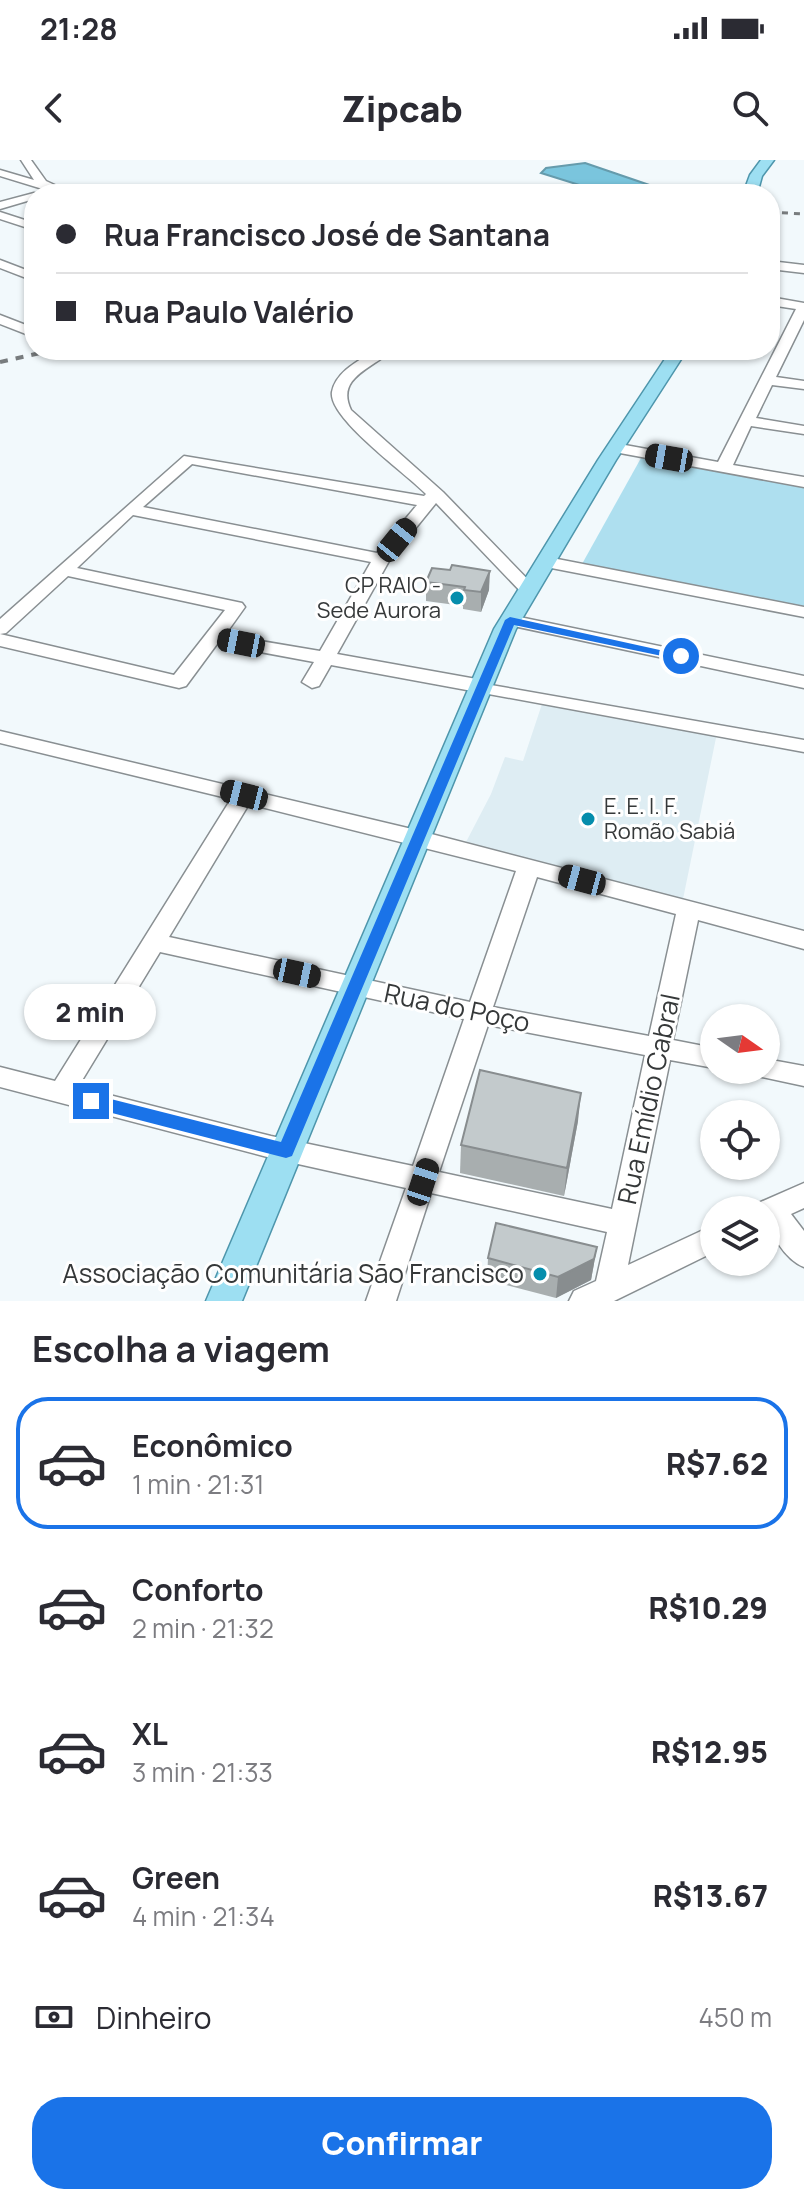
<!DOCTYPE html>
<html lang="pt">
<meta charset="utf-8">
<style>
body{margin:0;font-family:Manrope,sans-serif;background:#f2f2f3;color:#2b2b33;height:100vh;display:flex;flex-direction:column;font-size:30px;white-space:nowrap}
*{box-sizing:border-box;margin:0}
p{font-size:26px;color:#7c7c81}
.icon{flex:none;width:44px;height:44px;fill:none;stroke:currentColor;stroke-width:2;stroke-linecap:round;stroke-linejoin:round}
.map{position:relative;height:1141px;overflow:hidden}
.side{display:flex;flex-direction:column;background:#fff;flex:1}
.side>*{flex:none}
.banner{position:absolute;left:24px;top:24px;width:756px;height:176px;border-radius:32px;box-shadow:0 2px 6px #0004;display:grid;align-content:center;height:176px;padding:0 32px;background:#fff}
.needle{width:52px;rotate:104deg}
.fabs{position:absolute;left:700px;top:844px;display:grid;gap:16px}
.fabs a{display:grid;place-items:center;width:80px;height:80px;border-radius:50%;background:#fff;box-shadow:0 2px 6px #0004;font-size:40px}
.end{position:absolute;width:36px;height:36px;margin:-18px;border:10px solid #1a73e8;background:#fff;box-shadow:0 0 0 4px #fff}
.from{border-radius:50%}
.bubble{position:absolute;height:56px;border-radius:28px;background:#fff;box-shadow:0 2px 6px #0004;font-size:26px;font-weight:800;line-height:56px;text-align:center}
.car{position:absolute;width:24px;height:48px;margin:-24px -12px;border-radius:10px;box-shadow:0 0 6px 2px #0007;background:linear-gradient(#222 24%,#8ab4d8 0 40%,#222 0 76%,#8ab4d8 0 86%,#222 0)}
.banner b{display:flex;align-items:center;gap:28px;height:76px;font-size:30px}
.banner b+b{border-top:2px solid #e1e1e2}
.banner i{width:20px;height:20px;background:#2b2b33}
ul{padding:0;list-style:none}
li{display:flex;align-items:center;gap:24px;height:132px;margin:0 16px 12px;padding:0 16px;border:4px solid transparent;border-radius:32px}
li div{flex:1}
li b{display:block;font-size:30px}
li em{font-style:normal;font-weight:800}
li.on{border-color:#1a73e8}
li>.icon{width:72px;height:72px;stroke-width:1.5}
h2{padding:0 32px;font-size:36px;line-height:96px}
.pay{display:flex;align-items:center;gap:20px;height:88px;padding:0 32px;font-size:30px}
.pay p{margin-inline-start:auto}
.primary-button{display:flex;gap:16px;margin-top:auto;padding:16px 32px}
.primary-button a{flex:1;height:92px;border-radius:32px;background:#1a73e8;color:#fff;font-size:32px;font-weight:800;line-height:92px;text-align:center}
.status{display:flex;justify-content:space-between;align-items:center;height:56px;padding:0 40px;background:#fff;direction:ltr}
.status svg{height:22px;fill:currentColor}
header{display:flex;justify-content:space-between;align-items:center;height:104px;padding:0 32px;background:#fff;font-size:36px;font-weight:800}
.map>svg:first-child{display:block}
.built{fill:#deedf3}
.green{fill:#aedfef}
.water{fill:#7ac5dd;stroke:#659bac;stroke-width:2}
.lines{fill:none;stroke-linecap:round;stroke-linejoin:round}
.minor-casing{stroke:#898f92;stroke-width:3}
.major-casing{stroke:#4e96ac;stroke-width:3}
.minor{fill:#fff;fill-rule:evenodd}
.major{fill:#9ddff2;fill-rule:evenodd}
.rail-far1{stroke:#787c7e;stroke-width:3;stroke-dasharray:6 6;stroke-linecap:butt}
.rail{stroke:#787c7e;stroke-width:4;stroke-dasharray:8 8;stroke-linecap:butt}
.wall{fill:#a8aeaf}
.shaded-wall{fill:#888d8f}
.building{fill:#c3cacc;stroke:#888d8f;stroke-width:2}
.route{fill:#1a73e8}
.poi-dot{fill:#058dac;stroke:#fff;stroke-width:3}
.labels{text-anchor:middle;stroke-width:6;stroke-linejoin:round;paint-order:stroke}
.poi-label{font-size:22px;fill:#353839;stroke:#fff;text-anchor:end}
.near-street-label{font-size:26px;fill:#353839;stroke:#fff}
.near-poi-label{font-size:26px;fill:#353839;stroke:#fff;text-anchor:end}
</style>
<div class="status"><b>21:28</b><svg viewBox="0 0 49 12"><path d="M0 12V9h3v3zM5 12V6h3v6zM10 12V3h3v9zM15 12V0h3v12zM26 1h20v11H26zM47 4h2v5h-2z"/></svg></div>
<header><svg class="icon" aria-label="back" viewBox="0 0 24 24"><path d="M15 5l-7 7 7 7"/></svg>Zipcab<svg class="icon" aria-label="search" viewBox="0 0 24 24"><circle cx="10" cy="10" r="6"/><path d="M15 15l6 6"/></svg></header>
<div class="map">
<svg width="804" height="1141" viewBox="0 0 804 1141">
<rect width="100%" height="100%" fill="#f2f9fc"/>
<path class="built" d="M542 544 717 573 683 739 465 684 491 634 505 597 523 601Z"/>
<path class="green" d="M641 298 804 327V448L582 404Z"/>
<path class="water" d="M585 3 661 29 664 31 608 34 541 13 546 8Z"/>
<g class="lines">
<defs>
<g id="minor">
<path d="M21 0H31L46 21 74 34H59L0 16V10L34 20Z"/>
<path d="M34 33 38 34H34V39L0 49V42Z"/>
<path d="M0 52 34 63V70L0 59Z"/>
<path d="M0 100 34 113V121L0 108Z"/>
<path d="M770 101 804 105V113L770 109Z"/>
<path d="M770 137 804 143V160L776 217 804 221V229L772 225 756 258 804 266V274L751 266 733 305 804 317V327L609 291V285L614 283 718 302 796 149 770 145Z"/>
<path d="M0 155 31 167 33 170 26 174 0 164Z"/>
<path d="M376 190H392C374 208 335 217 351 250L443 332 538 430 535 434H523L436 343 389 401 337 494 482 520 491 525 804 580V592L331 505 319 526 312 528 302 522 314 502 217 484 186 526 179 528 0 486V459L184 296 424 336 426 334C407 314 328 258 332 232 336 211 360 200 376 190ZM192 304 417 345 377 393 143 347ZM133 355 371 402 320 491 225 475 245 447 242 443 77 408ZM68 416 225 450 174 515 0 474 6 473Z"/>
<path d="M547 397 804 447V457L541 406 538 402Z"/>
<path d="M510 455 804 516V528L504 464 501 460 504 456Z"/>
<path d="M0 571 416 670 804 771V789L698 760 673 880 714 888V908L670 900 628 1105 714 1065V1092L614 1141H569L574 1131 596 1121 607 1072 431 1033 396 1141H366L406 1028 271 998 0 927V907L55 921 231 639 0 583ZM249 644 516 711 470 842 169 777ZM537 717 676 754 649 876 493 847ZM160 792 464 859 413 1006 271 976 78 927ZM488 865 645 895 612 1049 439 1012Z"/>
<path d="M766 899 804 906V926L757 916 754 910H766Z"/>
<path d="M804 1023V1048L791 1054 804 1071V1107C785 1100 766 1069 766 1050H753L756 1044Z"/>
</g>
<g id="major">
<path d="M761 0H774L762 16 757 34H743L750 15Z"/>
<path d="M671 190H687L616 300 516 469 242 1141H206L494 469 598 300Z"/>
</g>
</defs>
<use href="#minor" class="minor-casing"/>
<use href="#major" class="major-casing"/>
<use href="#minor" class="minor"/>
<use href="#major" class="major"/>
<path class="rail-far1" d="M770 52 804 54"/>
<path class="rail" d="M0 202 54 190"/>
</g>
<g class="wall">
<path d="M450 410 489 430 481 452 463 449V446L426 441V422Z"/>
<path d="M578 961 564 1036 460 1013 461 985Z"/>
<path d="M597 1087 591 1120 556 1138 487 1120 488 1098Z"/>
</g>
<g class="shaded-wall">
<path d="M490 411 489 430 481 452V432Z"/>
<path d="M581 933 578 961 564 1036 567 1008Z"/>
<path d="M597 1087 591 1120 556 1138 558 1117Z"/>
</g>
<g class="building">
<path d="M452 405 490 411 481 432 464 430 465 427 426 422 432 408 450 410Z"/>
<path d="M480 910 581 933 567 1008 461 985Z"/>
<path d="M496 1063 597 1087 594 1099 558 1117 488 1098Z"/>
</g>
<path class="route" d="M510 457 687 496 681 500 514 465 292 996 286 998 85 946 82 941 91 934 281 982 505 460Z"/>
<g class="poi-dot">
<circle cx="457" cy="438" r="8"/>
<circle cx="588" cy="659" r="8"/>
<circle cx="540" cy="1114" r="8"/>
</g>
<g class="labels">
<g class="poi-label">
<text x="441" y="433">CP RAIO -<tspan x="441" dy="25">Sede Aurora</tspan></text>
<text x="604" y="654" text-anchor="start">E. E. I. F.<tspan x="604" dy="25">Romão Sabiá</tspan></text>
</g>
<g class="near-street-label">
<text transform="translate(457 848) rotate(12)" y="9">Rua do Poço</text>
<text transform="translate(649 939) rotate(-78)" y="9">Rua Emídio Cabral</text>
</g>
<g class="near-poi-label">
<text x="524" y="1123">Associação Comunitária São Francisco</text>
</g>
</g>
</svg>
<div class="fabs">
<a><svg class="needle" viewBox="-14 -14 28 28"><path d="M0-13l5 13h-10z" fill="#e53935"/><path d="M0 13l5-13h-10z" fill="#7c7c81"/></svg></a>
<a><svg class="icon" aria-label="locate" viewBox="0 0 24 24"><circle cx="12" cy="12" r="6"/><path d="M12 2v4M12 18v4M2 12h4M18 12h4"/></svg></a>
<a><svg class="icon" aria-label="layers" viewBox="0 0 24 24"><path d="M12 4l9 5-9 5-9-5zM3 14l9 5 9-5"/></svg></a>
</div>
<i class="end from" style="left:681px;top:496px"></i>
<i class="end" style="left:91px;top:941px"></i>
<div class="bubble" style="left:24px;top:824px;width:132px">2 min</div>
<i class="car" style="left:669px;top:298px;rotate:280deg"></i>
<i class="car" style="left:397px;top:380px;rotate:39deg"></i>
<i class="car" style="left:241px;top:483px;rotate:281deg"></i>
<i class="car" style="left:244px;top:635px;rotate:284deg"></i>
<i class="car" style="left:582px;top:720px;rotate:285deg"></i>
<i class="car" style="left:297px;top:813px;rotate:102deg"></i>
<i class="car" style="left:423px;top:1022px;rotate:18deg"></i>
<div class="banner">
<b><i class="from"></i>Rua Francisco José de Santana</b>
<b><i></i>Rua Paulo Valério</b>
</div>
</div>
<section class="side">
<h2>Escolha a viagem</h2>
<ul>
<li class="on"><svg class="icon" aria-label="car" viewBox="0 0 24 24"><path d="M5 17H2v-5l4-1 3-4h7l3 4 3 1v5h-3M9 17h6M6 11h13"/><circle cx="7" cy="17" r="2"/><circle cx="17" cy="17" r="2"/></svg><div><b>Econômico</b><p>1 min · 21:31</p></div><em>R$7.62</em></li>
<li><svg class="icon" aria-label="car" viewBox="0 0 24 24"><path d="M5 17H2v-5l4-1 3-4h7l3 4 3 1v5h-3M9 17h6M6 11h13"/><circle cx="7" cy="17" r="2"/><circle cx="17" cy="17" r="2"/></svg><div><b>Conforto</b><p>2 min · 21:32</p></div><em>R$10.29</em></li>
<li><svg class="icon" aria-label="car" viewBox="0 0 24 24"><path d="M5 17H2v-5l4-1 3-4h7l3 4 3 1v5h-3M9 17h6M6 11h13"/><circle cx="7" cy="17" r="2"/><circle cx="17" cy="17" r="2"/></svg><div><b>XL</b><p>3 min · 21:33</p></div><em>R$12.95</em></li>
<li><svg class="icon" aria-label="car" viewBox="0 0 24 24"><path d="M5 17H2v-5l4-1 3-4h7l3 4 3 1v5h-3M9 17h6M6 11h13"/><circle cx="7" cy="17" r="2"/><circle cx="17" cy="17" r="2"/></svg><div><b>Green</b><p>4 min · 21:34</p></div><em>R$13.67</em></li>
</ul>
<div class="pay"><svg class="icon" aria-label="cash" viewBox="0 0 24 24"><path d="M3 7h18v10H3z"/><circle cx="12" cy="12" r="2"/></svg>Dinheiro<p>450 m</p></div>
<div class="primary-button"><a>Confirmar</a></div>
</section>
